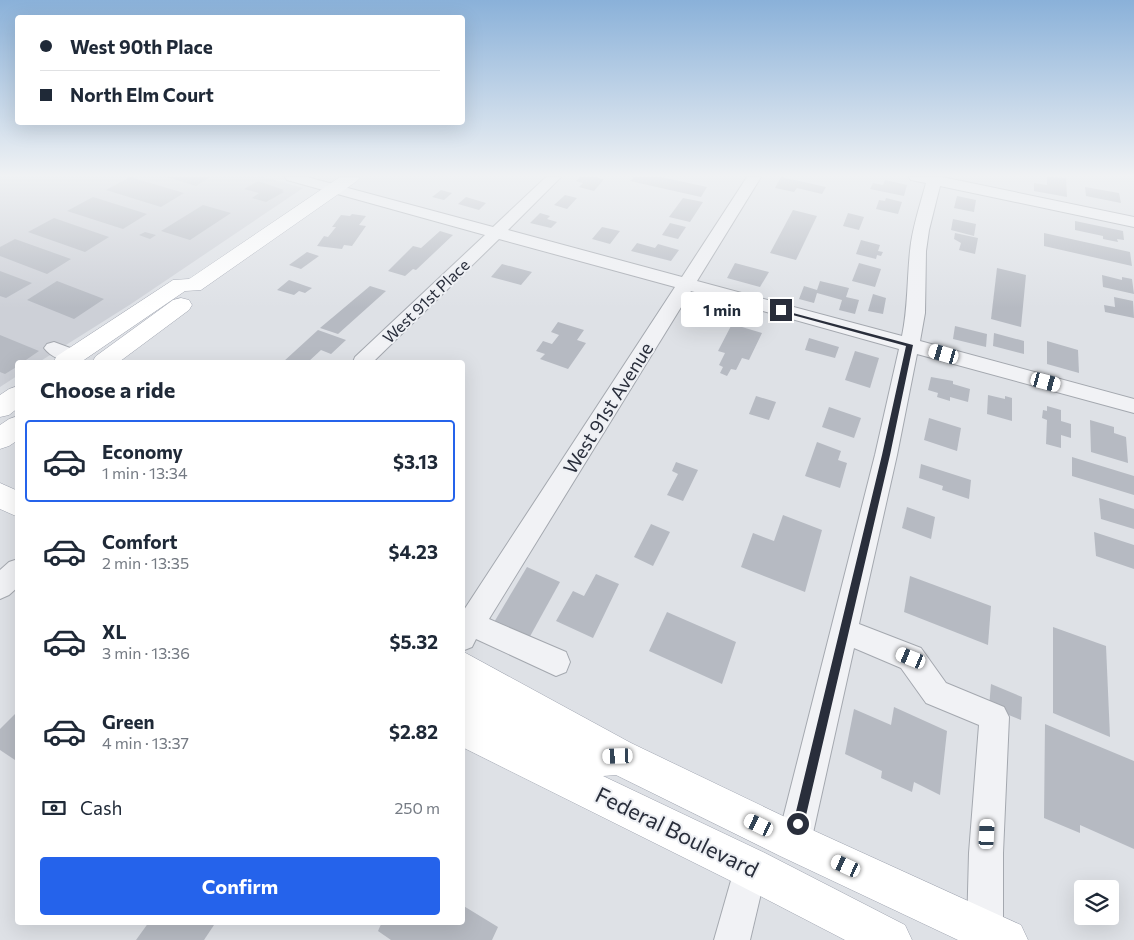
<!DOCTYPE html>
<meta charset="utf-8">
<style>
body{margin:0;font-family:Commissioner,sans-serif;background:#f6f6f7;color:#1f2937;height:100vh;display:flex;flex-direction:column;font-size:19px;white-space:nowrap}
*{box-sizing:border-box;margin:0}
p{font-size:16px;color:#747a83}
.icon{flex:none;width:28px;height:28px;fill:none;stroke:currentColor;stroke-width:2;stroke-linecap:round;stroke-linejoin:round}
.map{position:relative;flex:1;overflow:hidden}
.sheet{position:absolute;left:15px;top:360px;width:450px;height:565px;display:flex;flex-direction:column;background:#fff;border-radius:5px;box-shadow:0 5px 20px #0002}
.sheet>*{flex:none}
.top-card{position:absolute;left:15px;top:15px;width:450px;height:110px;border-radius:5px;box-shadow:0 5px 20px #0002;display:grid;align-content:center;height:110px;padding:0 25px;background:#fff}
.buttons{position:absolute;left:1074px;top:880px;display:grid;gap:10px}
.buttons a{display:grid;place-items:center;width:45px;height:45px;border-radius:5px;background:#fff;box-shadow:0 5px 20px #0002;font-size:25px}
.end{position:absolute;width:22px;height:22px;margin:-11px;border:6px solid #292e3b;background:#fff;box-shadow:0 0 0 2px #fff}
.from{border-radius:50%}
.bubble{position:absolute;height:35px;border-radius:5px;background:#fff;box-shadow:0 5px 20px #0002;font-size:16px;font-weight:700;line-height:35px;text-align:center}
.car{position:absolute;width:15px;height:30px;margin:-15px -8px;border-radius:6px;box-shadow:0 0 4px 1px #0007;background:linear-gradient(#fff 24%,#345 0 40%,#fff 0 76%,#345 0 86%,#fff 0)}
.top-card b{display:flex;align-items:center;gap:18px;height:48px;font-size:19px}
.top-card b+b{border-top:1px solid #e0e1e3}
.top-card i{width:12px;height:12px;background:#1f2937}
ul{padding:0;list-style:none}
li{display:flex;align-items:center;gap:15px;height:82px;margin:0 10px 8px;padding:0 15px;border:2px solid transparent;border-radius:5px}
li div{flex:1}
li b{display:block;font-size:19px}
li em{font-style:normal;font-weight:700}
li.selected{border-color:#2563eb}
li>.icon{width:45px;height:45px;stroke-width:1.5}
h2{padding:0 25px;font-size:22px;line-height:60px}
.pay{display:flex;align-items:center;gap:12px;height:55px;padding:0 25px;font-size:19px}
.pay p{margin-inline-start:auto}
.cta{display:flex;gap:10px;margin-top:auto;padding:10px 25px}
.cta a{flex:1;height:58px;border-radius:5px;background:#2563eb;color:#fff;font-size:20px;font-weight:700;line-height:58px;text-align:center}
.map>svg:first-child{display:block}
.built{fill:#cdd0d7}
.building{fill:#b6bac2}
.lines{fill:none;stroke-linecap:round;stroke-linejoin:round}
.minor-casing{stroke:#a4a8af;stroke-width:2}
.major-casing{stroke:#9fa4b0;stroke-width:1}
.minor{fill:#f1f2f5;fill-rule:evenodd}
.major{fill:#fff;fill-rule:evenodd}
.route{fill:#292e3b}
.labels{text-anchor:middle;stroke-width:4;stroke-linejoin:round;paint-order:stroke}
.far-street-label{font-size:16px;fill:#292e3b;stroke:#eef0f4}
.street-label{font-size:19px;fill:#292e3b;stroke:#eef0f4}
.near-street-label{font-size:22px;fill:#292e3b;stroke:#eef0f4}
</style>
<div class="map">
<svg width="1134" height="940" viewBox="0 0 1134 940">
<rect width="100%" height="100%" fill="#dee1e6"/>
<path class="built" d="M0 177H264L303 188 131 304 39 362H18L17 376 0 387Z"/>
<g class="building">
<path d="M130 177 184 193 161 207 106 190Z"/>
<path d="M167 177H211L196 186Z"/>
<path d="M580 177H595L604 179 594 191 579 187 583 183 576 181Z"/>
<path d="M634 177H661L707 187 701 197 630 181Z"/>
<path d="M781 177 826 187 822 194 797 188 794 192 775 188Z"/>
<path d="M1047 177 1066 178 1067 197 1034 191V183L1047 185Z"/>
<path d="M885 180 907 185 904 196 870 189 873 183 883 185Z"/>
<path d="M258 181 284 190 282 191 284 192 266 202 252 198 259 193 244 189Z"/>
<path d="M1085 187 1119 193 1121 203 1086 196Z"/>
<path d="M441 190 452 193 444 200 432 197Z"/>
<path d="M565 195 577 198 567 209 554 205Z"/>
<path d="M957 196 976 200 974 212 954 208Z"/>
<path d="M93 197 147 214 123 229 67 211Z"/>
<path d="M466 197 486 203 479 210 458 204Z"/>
<path d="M683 198 703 202 690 222 669 217Z"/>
<path d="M886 198 902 202 898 214 876 209 879 200 885 201Z"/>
<path d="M203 205 231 213 190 240 161 231Z"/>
<path d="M793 210 817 216 796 260 770 253Z"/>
<path d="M540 213 550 216 547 219 557 222 551 228 530 223Z"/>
<path d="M848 213 864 217 859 230 843 226Z"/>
<path d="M352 214 366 216 359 225 366 226 352 246 344 245 342 249 317 246 324 236 328 237 336 227H332L341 215 350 216Z"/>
<path d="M54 218 109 237 85 252 28 232Z"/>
<path d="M953 219 976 224 974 236 951 230Z"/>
<path d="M1075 221 1123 231 1124 240 1117 239 1118 242 1103 239V236L1075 230Z"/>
<path d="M670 223 686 227 678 239 662 235Z"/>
<path d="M602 227 620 231 610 244 592 239Z"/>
<path d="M440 231 453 235 416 270 413 269 405 276 388 271 413 246 421 248Z"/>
<path d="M145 232 156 235 150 239 139 235Z"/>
<path d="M955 233 978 238 975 254 959 250 961 243 954 239Z"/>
<path d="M1044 233 1130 252 1132 266 1044 246Z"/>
<path d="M15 239 71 259 47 274 0 256V247Z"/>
<path d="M861 240 880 245 878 251 883 252 881 256 877 255 876 259 856 254Z"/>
<path d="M637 243 655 248 658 244 679 250 671 261 631 251Z"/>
<path d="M307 252 319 256 301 269 289 265Z"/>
<path d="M735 263 769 272 760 287 727 278Z"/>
<path d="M859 263 881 269 875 287 852 281Z"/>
<path d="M502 264 532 272 521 285 491 277Z"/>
<path d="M997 268 1026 275 1021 327 991 319Z"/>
<path d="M0 271 32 283 6 298 0 296Z"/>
<path d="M1102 275 1122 280V277L1132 279 1134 294 1103 287Z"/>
<path d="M289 280 306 286 312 288 305 293 299 291 294 295 277 290Z"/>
<path d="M57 281 104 299 74 319 27 300Z"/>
<path d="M820 281 849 288 846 297 859 300 855 314 839 310 842 300 817 293 814 303 799 299 804 286 817 290Z"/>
<path d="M370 286 386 291 338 334 320 328Z"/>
<path d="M873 294 886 298 883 314 868 311Z"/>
<path d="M1114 297 1133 301 1134 318 1105 312 1104 305 1115 307Z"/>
<path d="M558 322 584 330 577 340 586 343 568 369 540 359 545 354 536 351 543 341 552 344 559 335 551 332Z"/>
<path d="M732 324 762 333 749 360 742 358 736 370 731 369 727 376 720 373 723 367 719 365 725 353 718 351Z"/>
<path d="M955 326 987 334 986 347 953 339Z"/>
<path d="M318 330 346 340 331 354 321 350 308 362H283Z"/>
<path d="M994 333 1024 341V354L993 346Z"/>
<path d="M0 335 39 351 23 362H18V366L5 374 0 372Z"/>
<path d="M809 338 839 347 835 358 805 350Z"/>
<path d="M1047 341 1078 350 1079 373 1047 364Z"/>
<path d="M855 351 879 358 870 388 845 380Z"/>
<path d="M931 377 953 381V384L970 389 968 402 950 397V401L937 397 938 393 928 390Z"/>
<path d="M988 395 1005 399V396L1012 398V421L987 414Z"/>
<path d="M756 396 776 402 769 420 749 414Z"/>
<path d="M1047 406 1061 410V421L1071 424V438L1061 435V448L1046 444 1047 420 1042 418 1043 410 1047 411Z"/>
<path d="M829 407 861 418 854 438 822 427Z"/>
<path d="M929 418 961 428 957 451 924 440Z"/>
<path d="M1090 420 1114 427V433L1126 437 1128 463 1091 452Z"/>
<path d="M817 442 841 451 838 460 847 463 840 488 805 476Z"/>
<path d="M1072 457 1134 476V495L1072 476Z"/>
<path d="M676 462 698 470 683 501 667 495 678 474 672 471Z"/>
<path d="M921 464 971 480 969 499 942 490 943 486 919 478Z"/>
<path d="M1099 498 1134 509V529L1101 519Z"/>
<path d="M907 507 935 517 931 539 902 528Z"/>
<path d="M783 515 822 530 805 592 741 567 753 533 774 541Z"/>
<path d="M651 524 670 532 653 566 634 557Z"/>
<path d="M1094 532 1134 545V569L1096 556Z"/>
<path d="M527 567 560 582 528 640 493 624Z"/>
<path d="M596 574 619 584 593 638 556 621 573 591 584 596Z"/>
<path d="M910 576 991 606 988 645 904 612Z"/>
<path d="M667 612 736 642 722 684 649 651Z"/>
<path d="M1053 627 1106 646 1110 737 1053 713Z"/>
<path d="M991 684 1022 697 1021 720 989 707Z"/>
<path d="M894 707 947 731 940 795 914 782 912 792 881 778 882 771 845 754 854 709 891 725Z"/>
<path d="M18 711V762L0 750V729Z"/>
<path d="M1045 724 1134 761V849L1080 825V833L1044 818Z"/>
<path d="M462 905 498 927 492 940H391L378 931 382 922H462Z"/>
<path d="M149 922H216L204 940H136Z"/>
</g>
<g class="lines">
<defs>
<g id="minor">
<path d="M285 177H307L493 227 546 177H561L508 230 682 277 747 177H761L697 281 902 336C908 308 907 280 910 251 912 228 920 206 926 183L911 180 909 177H942L1134 217V227L940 186 929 230 926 251 925 313 920 341 1134 399V413L917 354 897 455 859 624 921 648 946 683 1004 707 1009 717 1003 853V930L999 940H971L967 930 969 853 979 725 926 703 901 668 854 648 811 842 806 854 794 859 782 854 777 842 875 455 899 349 691 291 489 619 566 652 570 662 566 672 556 676 476 639 472 647 462 651V613L675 287 499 239 373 362H353L355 357 485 235 287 180Z"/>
<path d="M54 342 81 352 84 357 81 362C69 364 51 358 44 348L47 344Z"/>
<path d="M18 559V587L9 595 0 599V570L9 562Z"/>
<path d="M750 851 762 856 767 868 750 940H714L738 856Z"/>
</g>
<g id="major">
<path d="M340 177H360L357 181 201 290 185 291 81 362H53L57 356 173 280 189 279Z"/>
<path d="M181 298 189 300 192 305 189 310 119 362H92L96 356 173 300Z"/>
<path d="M18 386V408L9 415 0 417V395L9 389Z"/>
<path d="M18 416V440L9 446 0 449V425L9 419Z"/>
<path d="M0 483 18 491V517L0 509Z"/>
<path d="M462 651 631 743 808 828 1021 925 1028 940H958L780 856 616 775 603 776 765 853 905 925 912 940H845L735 883 462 747Z"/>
</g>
</defs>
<use href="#minor" class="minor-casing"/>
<use href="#major" class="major-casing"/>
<use href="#minor" class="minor"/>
<use href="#major" class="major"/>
</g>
<linearGradient id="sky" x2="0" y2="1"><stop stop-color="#8ab1d9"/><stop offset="0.57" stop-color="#f0f2f4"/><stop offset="1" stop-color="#f0f2f4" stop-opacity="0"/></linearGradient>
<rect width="1134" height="308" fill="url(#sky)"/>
<path class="route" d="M778 309 913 345 890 455 804 824 803 828 798 830 794 828 793 824 882 455 906 346 778 311Z"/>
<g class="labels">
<g class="far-street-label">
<text transform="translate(426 301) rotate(-44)" y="6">West 91st Place</text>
</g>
<g class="street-label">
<text transform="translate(608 408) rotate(-58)" y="7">West 91st Avenue</text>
</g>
<g class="near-street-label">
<text transform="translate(677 832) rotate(26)" y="8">Federal Boulevard</text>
</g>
</g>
</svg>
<div class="buttons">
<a><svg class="icon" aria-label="layers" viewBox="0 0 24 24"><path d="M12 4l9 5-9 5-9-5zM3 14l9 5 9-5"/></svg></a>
</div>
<i class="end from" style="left:798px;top:824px"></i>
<i class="end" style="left:781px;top:310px"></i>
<div class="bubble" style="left:681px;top:292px;width:82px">1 min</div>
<i class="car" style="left:944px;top:354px;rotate:286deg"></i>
<i class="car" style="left:1046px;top:382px;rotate:105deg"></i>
<i class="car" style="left:911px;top:658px;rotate:292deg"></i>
<i class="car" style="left:618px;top:756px;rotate:268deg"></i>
<i class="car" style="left:759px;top:825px;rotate:296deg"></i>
<i class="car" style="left:987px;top:834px;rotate:3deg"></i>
<i class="car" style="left:846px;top:866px;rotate:295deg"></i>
<div class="top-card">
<b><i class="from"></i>West 90th Place</b>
<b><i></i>North Elm Court</b>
</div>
<section class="sheet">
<h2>Choose a ride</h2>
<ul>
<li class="selected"><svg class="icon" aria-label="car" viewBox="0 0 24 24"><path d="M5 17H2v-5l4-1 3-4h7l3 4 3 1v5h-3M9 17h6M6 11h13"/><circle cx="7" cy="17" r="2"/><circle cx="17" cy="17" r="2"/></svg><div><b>Economy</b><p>1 min · 13:34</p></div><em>$3.13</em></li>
<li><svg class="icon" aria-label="car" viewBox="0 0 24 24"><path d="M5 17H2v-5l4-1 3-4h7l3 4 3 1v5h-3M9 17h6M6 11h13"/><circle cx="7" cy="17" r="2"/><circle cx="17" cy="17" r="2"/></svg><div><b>Comfort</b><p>2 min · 13:35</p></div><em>$4.23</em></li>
<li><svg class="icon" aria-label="car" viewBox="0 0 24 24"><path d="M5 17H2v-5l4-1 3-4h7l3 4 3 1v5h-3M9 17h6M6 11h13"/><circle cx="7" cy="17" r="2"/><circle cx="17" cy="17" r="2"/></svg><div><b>XL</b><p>3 min · 13:36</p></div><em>$5.32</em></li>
<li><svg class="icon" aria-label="car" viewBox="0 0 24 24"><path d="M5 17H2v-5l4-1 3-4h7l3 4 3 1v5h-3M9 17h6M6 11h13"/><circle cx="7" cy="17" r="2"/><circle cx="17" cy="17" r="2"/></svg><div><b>Green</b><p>4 min · 13:37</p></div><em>$2.82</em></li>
</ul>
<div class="pay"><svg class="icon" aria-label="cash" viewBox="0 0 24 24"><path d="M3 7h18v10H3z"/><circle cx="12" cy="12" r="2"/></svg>Cash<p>250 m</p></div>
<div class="cta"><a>Confirm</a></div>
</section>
</div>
